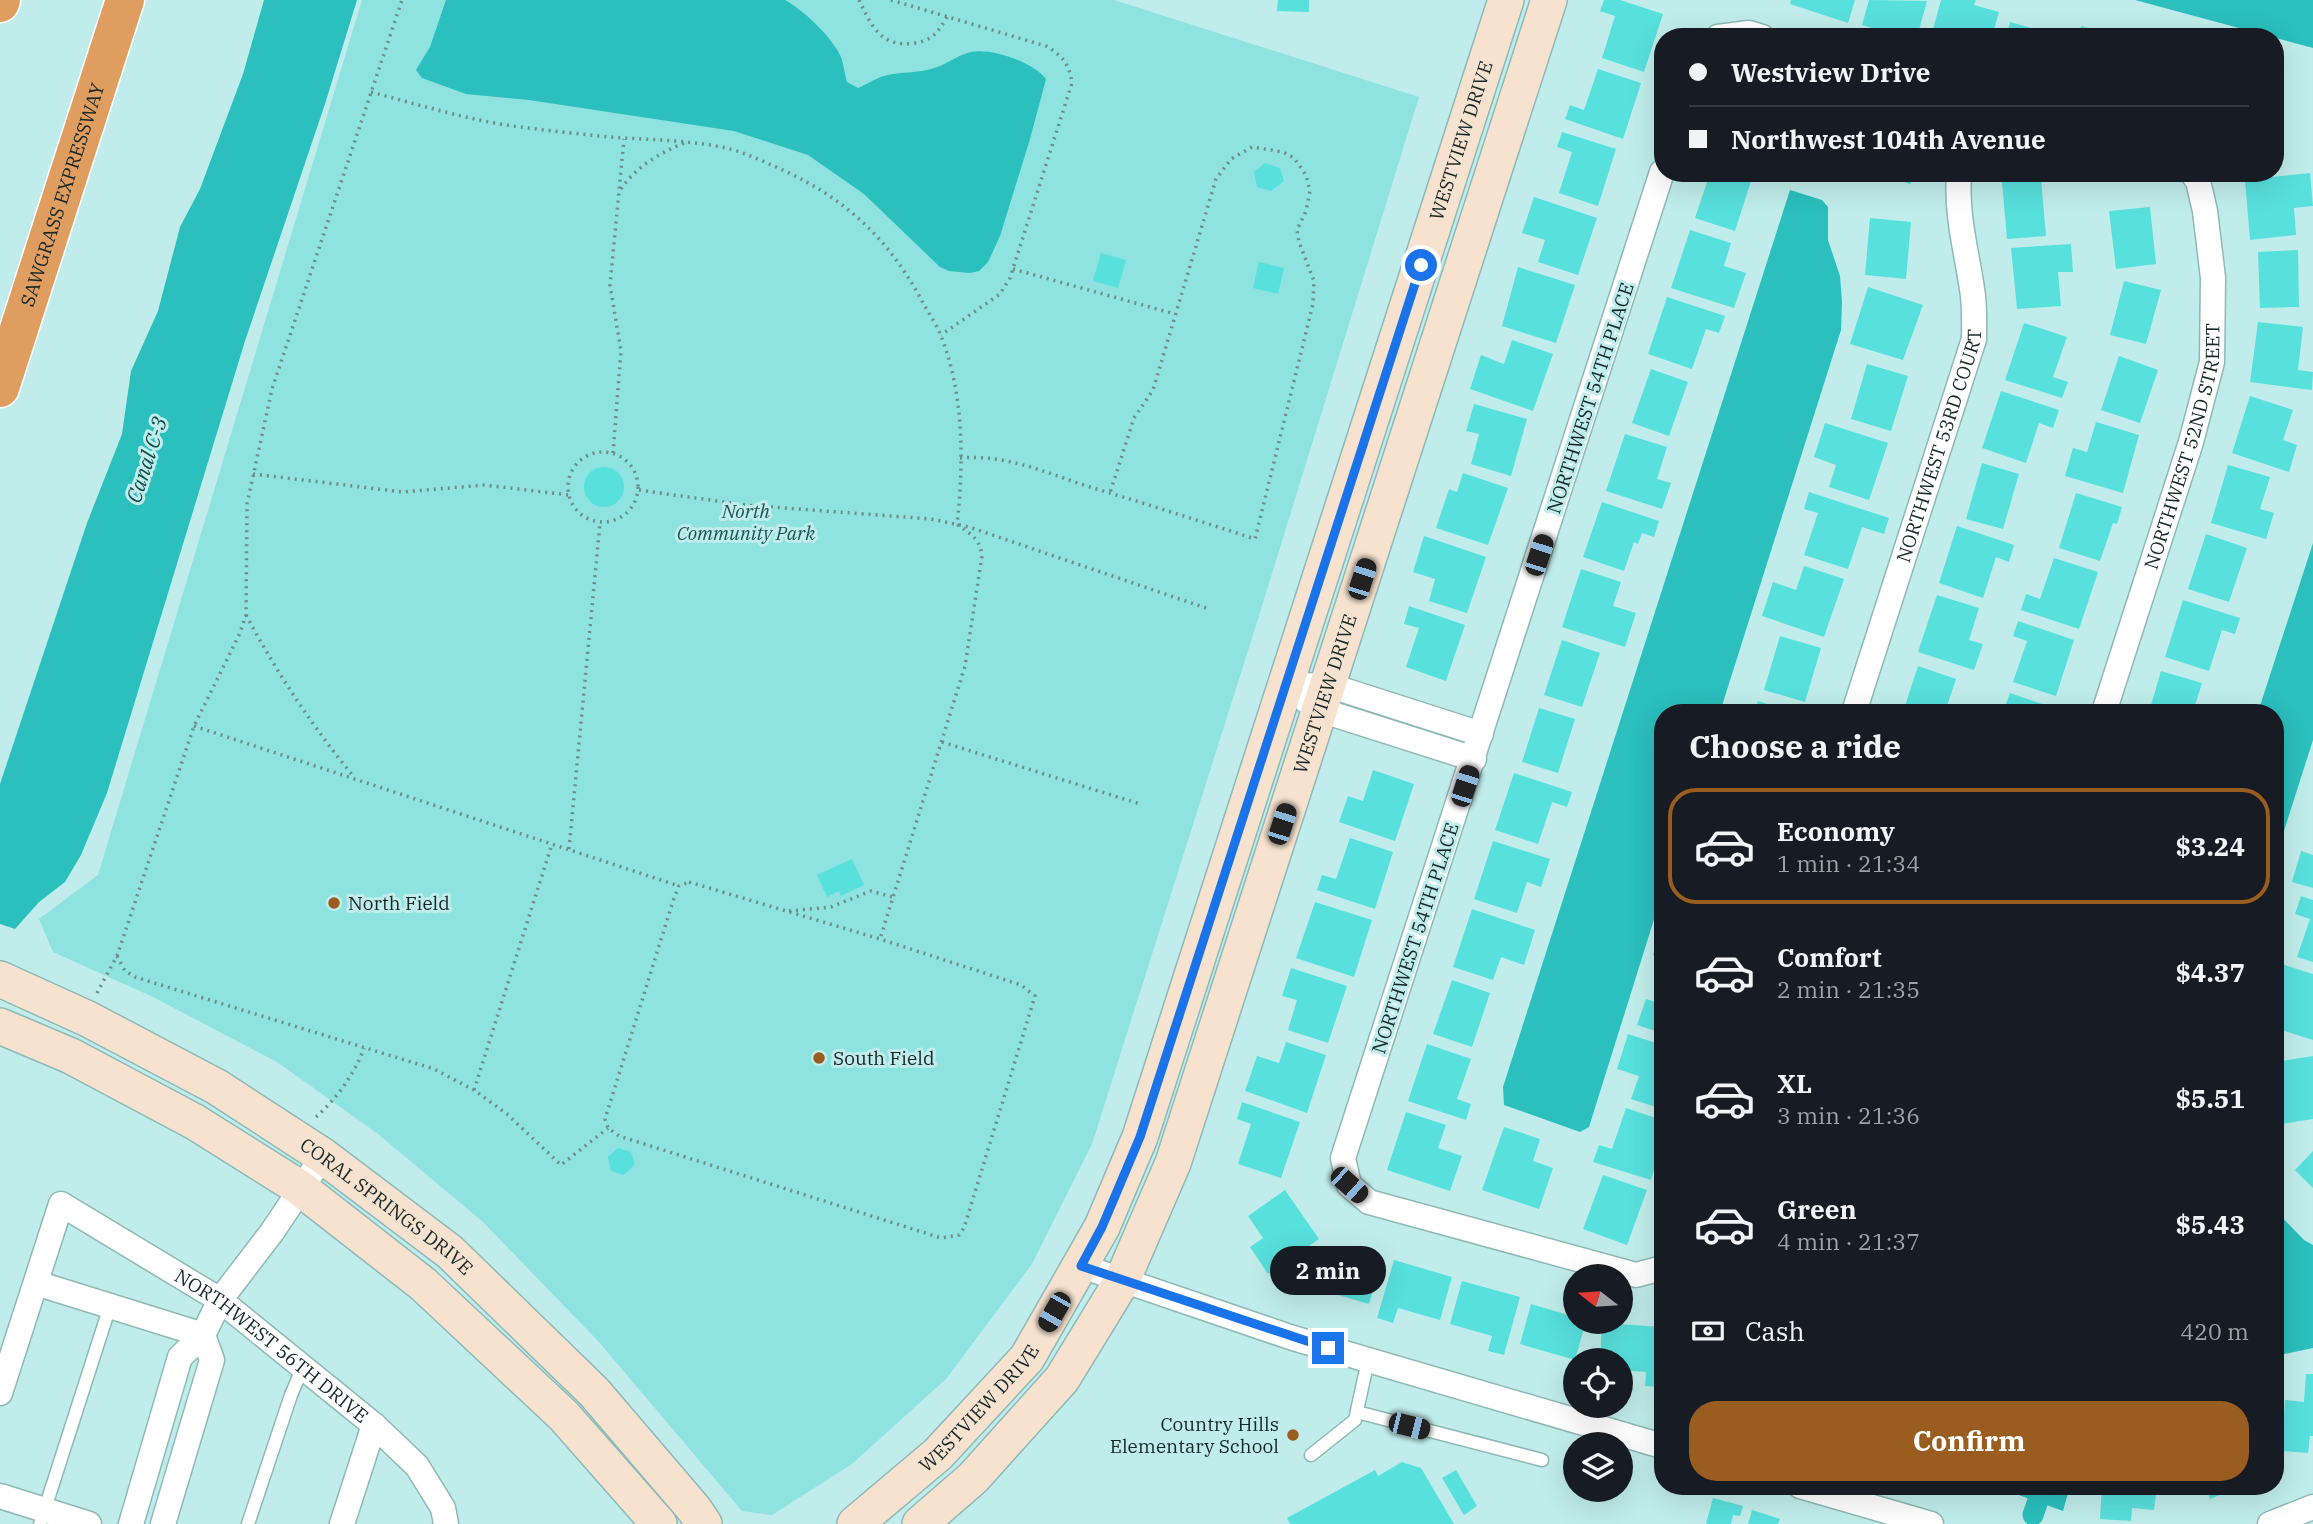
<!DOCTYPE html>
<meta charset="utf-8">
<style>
body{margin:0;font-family:"IBM Plex Serif",serif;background:#20242c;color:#f1f3f6;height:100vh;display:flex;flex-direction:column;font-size:26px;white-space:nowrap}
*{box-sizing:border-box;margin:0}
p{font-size:23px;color:#9ea1a6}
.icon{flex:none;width:38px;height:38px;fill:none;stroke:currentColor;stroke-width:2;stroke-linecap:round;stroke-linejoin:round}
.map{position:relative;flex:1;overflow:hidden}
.drawer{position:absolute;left:1654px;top:704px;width:630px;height:791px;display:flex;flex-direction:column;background:#171b24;border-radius:28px;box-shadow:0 7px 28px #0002}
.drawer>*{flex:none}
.top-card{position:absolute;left:1654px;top:28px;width:630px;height:154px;border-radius:28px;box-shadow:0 7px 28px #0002;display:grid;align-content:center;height:154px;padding:0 35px;background:#171b24}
.needle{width:46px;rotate:287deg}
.tools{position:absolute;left:1563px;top:1264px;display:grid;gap:14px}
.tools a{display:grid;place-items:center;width:70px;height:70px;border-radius:50%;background:#171b24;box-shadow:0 7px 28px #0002;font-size:35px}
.end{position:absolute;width:32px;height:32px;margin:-16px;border:9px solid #1a73e8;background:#fff;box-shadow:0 0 0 4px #fff}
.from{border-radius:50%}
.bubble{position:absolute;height:49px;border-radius:24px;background:#171b24;box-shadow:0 7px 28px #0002;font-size:23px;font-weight:700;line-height:49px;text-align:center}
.car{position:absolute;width:21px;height:42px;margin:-21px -10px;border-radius:9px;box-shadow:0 0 5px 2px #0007;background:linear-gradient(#222 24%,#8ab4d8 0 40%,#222 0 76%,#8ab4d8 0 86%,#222 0)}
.top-card b{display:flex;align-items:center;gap:24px;height:66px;font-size:26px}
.top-card b+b{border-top:2px solid #363941}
.top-card i{width:18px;height:18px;background:#f1f3f6}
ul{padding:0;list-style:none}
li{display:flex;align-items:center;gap:21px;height:116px;margin:0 14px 10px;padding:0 21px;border:4px solid transparent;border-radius:28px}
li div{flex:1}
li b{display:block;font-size:26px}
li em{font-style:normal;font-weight:700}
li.selected{border-color:#995d1f}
li>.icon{width:63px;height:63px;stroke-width:1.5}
h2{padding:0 35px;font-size:32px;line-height:84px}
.pay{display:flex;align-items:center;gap:18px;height:77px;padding:0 35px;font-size:26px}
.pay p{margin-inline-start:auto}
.action{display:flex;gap:14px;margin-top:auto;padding:14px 35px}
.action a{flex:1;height:80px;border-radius:28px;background:#995d1f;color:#fff;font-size:28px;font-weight:700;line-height:80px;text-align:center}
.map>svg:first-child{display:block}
.green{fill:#8ee2df}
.water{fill:#2bbfbd}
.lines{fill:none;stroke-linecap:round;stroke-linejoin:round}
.canal{stroke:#2bbfbd;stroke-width:21}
.building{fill:#58e0dd}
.lane-casing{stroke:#8db9b7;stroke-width:15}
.street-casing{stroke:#8db9b7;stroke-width:27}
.secondary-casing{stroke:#8db9b7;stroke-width:38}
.highway-casing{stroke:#fff;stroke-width:41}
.path{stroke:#6d8d8c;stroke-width:3.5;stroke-dasharray:2 5;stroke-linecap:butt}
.lane{stroke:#fff;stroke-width:12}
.street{stroke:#fff;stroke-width:24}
.secondary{stroke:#f6e2cf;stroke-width:35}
.highway{stroke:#e09d60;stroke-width:38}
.route{stroke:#1a73e8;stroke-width:9}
.poi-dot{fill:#995d1f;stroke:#c0edeb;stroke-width:2.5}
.labels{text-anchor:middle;stroke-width:6;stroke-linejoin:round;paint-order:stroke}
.street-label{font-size:19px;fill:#172828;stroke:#c0edeb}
.park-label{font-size:19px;font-style:italic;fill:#1a5453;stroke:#c0edeb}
.poi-label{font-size:19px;fill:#172828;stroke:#c0edeb;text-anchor:start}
.water-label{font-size:21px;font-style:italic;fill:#094847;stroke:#c0edeb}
</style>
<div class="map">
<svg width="2313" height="1524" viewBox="0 0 2313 1524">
<rect width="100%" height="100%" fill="#c0edeb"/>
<path class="green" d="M362 0H1114L1419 97 1258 619 1092 1144 1032 1264 946 1379 852 1464 772 1515 742 1511 598 1341 483 1222 378 1134 277 1062 151 996 53 952 39 919 98 875Z"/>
<g class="water">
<path d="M264 0H357L325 104 245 341 107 793 81 855 65 882 39 902 15 929 0 924V784L87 523 122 434 131 371 158 311 180 227 200 189 243 74Z"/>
<path d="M446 0H785C802 9 831 36 840 55 844 63 844 73 847 82L858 88C868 84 877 77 888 75 902 72 917 73 931 69 945 66 957 55 971 52 992 48 1033 62 1046 79L1030 139 1000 236 988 262 979 271 970 273 949 271 940 267 864 194 808 155 734 131 529 100 466 94 422 78 416 70 430 47Z"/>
<path d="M2135 0H2313V48Z"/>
<path d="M1790 190 1822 200 1828 207V240L1840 276 1842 302 1841 330 1720 712H1662V894L1589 1127 1580 1132 1504 1105 1503 1087Z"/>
<path d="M2313 543V740L2275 859V712H2258Z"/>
<path d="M2275 1210 2304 1240 2313 1245V1348L2275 1356Z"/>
<path d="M2006 1486H2070L2063 1511 2005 1490Z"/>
</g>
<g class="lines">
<path class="canal" d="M2033 1515 2043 1486"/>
</g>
<g class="building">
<path d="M1278 0H1309V12L1277 11Z"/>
<path d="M1604 0H1620L1663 14 1644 72 1602 58 1615 16 1600 11Z"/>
<path d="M1791 0H1855L1848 23 1790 4Z"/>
<path d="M1869 0 1927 1 1917 37H1902L1862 25Z"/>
<path d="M1941 0H1976L1974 5 1999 12 1992 37H1931Z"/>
<path d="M2010 22 2060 36V37H2006Z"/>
<path d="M2081 26 2097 30 2096 37H2078Z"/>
<path d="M1598 69 1641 83 1623 139 1565 119 1570 105 1584 110Z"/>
<path d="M1562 132 1616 149 1598 206 1559 193 1572 152 1557 147Z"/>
<path d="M1265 163 1280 168 1284 181 1271 191 1257 187 1254 172Z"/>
<path d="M1710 173H1739L1752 178 1735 231 1695 218Z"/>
<path d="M1879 173H1914L1910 184Z"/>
<path d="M2310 173 2313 206 2294 208 2296 235 2250 240 2245 180Z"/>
<path d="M2041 179 2046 236 2007 239 2002 182Z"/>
<path d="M1534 197 1597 218 1578 275 1538 262 1545 240 1522 233Z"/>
<path d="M2150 207 2156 264 2116 269 2109 211Z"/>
<path d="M1870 218 1911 222 1906 279 1865 275Z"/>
<path d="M1690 230 1731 243 1724 266 1746 273 1734 308 1671 288Z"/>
<path d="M2071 244 2073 272H2058L2061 306 2017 309 2011 248Z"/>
<path d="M2298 250 2299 307 2260 308 2258 252Z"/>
<path d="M1101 253 1126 260 1118 288 1093 281Z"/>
<path d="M1259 262 1284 268 1278 294 1253 288Z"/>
<path d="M1518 267 1575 285 1556 343 1502 326Z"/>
<path d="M2124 281 2161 290 2146 344 2110 335Z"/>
<path d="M1868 287 1923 305 1903 360 1850 344Z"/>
<path d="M1667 297 1725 316 1719 333 1706 329 1692 369 1648 354Z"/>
<path d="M2258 322 2303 327 2298 370 2313 372 2312 390 2250 382Z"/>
<path d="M2024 323 2067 337 2053 377 2068 382 2062 398 2005 380Z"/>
<path d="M1512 340 1553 354 1533 411 1470 389 1481 355 1504 364Z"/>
<path d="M2119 356 2158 370 2140 423 2101 410Z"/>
<path d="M1867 364 1908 376 1891 431 1851 419Z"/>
<path d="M1651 369 1688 382 1669 436 1632 423Z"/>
<path d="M2001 391 2059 410 2053 428 2039 423 2026 463 1982 448Z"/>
<path d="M2250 396 2293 410 2283 440 2297 445 2289 472 2232 453Z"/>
<path d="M1474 404 1527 419 1511 476 1471 464 1479 434 1466 431Z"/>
<path d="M2096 422 2139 435 2123 493 2065 476 2073 448 2087 452Z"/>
<path d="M1825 423 1888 443 1869 500 1829 487 1836 465 1814 457Z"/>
<path d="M1625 434 1667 447 1657 479 1671 483 1662 509 1606 491Z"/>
<path d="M1982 463 2019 474 2003 529 1966 519Z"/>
<path d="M2228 465 2270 477 2260 509 2274 513 2266 539 2211 523Z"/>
<circle cx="604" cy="487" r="20"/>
<path d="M1463 473 1508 488 1488 545 1436 528 1449 489 1457 492Z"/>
<path d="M1809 492 1889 518 1884 534 1862 527 1848 569 1804 555 1818 513 1804 509Z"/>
<path d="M2076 493 2122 507 2117 524 2113 523 2100 561 2059 548Z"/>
<path d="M1602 502 1659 521 1654 537 1642 533 1638 544 1634 542 1624 571 1583 557Z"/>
<path d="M1957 526 2014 545 2009 562 1996 557 1983 598 1939 583Z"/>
<path d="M2206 534 2247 548 2229 602 2188 589Z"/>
<path d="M1424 536 1486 557 1467 613 1429 601 1435 579 1413 572Z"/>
<path d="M2054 558 2098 572 2079 629 2021 610 2026 594 2040 599Z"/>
<path d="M1804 566 1844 579 1824 637 1762 616 1773 582 1796 590Z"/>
<path d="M1581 569 1621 582 1613 606 1636 613 1625 647 1562 627Z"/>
<path d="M1937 595 1979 608 1969 640 1983 644 1974 670 1918 652Z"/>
<path d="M2183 600 2240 618 2235 634 2222 630 2209 671 2165 657Z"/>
<path d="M1409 606 1465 625 1446 681 1406 667 1419 628 1404 624Z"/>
<path d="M2018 621 2074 640 2056 696 2013 682 2027 641 2013 636Z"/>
<path d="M1780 636 1821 648 1805 702 1764 690Z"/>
<path d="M1562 640 1600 653 1582 707 1544 695Z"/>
<path d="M1918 666 1956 679 1945 712H1903Z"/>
<path d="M2161 671 2202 683 2193 712H2149Z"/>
<path d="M2010 693 2051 707 2050 712H2003Z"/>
<path d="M1758 701 1793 712H1754Z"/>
<path d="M1539 708 1575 719 1558 773 1522 762Z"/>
<path d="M1373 770 1414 784 1395 841 1339 822 1348 796 1363 801Z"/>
<path d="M1514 773 1572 792 1567 807 1552 802 1538 844 1495 830Z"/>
<path d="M1350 838 1393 852 1375 909 1317 890 1322 875 1336 879Z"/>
<path d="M1493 841 1550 859 1541 887 1527 882 1517 913 1474 899Z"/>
<path d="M2301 851 2313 855V888L2292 882Z"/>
<path d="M852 859 864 885 841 896 839 891 827 897 817 875Z"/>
<path d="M2301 896 2313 900V962L2297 957 2310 919 2295 914Z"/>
<path d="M1315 902 1372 920 1354 977 1296 958Z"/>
<path d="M1472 909 1535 930 1524 965 1501 957 1493 980 1453 967Z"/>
<path d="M1662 928V958L1653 955Z"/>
<path d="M2275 962 2313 974V1040L2275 1028V1009L2282 988 2275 986Z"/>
<path d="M1291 968 1347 986 1328 1043 1288 1030 1297 1000 1282 996Z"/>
<path d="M1452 980 1490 993 1472 1047 1433 1034Z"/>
<path d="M1646 999 1662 1004V1033L1637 1025Z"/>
<path d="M1628 1034 1662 1045V1109L1631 1099 1639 1076 1617 1069Z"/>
<path d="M1286 1042 1326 1055 1307 1113 1245 1091 1257 1056 1279 1063Z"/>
<path d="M1427 1044 1471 1059 1457 1099 1471 1104 1466 1120 1408 1101Z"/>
<path d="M2313 1056V1119L2275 1125V1062Z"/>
<path d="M1242 1102 1300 1122 1281 1178 1238 1164 1251 1124 1237 1119Z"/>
<path d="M1626 1108 1662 1120V1143L1651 1180 1593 1162 1599 1145 1612 1149Z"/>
<path d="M1406 1112 1446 1125 1438 1148 1462 1156 1450 1191 1387 1170Z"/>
<path d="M1504 1127 1540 1139 1533 1161 1553 1168 1539 1209 1482 1190Z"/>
<path d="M618 1148 631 1152 635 1164 624 1175 611 1171 608 1157Z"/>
<path d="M2313 1151V1188L2295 1170Z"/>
<path d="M1603 1175 1647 1190 1627 1245 1583 1229Z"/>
<path d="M1285 1190 1319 1239 1268 1274 1250 1247 1263 1238 1248 1216Z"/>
<path d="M1329 1247 1381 1262 1369 1304 1317 1289Z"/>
<path d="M1394 1260 1452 1277 1440 1320 1398 1308 1393 1323 1377 1318Z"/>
<path d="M1462 1281 1520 1297 1504 1355 1488 1351 1492 1336 1450 1324Z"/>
<path d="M1531 1304 1575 1317V1321H1586L1575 1360 1520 1344Z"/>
<path d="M1602 1323 1662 1327 1660 1387 1645 1386 1646 1372 1620 1370V1360H1600Z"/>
<path d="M2306 1374H2313V1436H2310L2308 1453 2282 1451 2285 1400 2304 1402Z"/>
<path d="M1402 1462 1421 1468 1454 1524H1290L1287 1518 1375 1470 1378 1476Z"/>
<path d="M1456 1470 1477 1506 1464 1515 1442 1478Z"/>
<path d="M1946 1486H1963L1962 1491Z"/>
<path d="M2102 1486H2166L2165 1494H2156L2154 1510 2132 1508 2131 1521 2100 1519Z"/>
<path d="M2205 1486H2241L2210 1499Z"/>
<path d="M1713 1498 1743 1506 1740 1516 1733 1515 1731 1524H1706Z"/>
<path d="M1752 1510 1780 1519 1778 1524H1748Z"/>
</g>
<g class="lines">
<defs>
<g id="lane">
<path d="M1357 1412 1542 1460"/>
<path d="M1311 1455 1355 1420 1368 1360"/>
<path d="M40 1524 110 1306"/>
<path d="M248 1524 291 1395 303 1367"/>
</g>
<g id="street">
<path d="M1718 37 1749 33 1762 37"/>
<path d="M1662 172 1343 1158 1349 1185 1369 1202 1636 1275 1662 1268"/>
<path d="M1285 686 1328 685 1481 734"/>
<path d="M1306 701 1320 710 1474 759"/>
<path id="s1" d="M1854 712 1974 339C1974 323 1975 305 1972 289 1966 248 1956 216 1959 173"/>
<path id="s2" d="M2104 712 2191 442 2212 362 2213 278 2205 211 2198 181 2192 173"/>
<path d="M1081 1266 1293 1338 1662 1446"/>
<path d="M36 1283 203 1335"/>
<path id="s3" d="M0 1393 61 1204 220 1300 374 1425 417 1466 443 1508 446 1524"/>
<path d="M1800 1486 1931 1524"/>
<path d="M0 1496 89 1524"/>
<path d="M131 1524 180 1357 203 1335 220 1300 272 1232 323 1156"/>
<path d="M163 1524 212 1360 203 1335"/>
<path d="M342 1524 374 1425"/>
<path d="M2270 1524 2313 1507"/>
</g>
<g id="secondary">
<path id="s4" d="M0 979 88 1019 217 1087 323 1156 450 1252 594 1392 694 1509 704 1524"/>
<path d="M0 1026 71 1056 195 1122 300 1188 423 1284 564 1416 659 1524"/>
<path id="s5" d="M855 1524 938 1454 1027 1358 1102 1227 1140 1137 1506 0"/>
<path id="s6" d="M920 1524 973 1478 1062 1379 1122 1281 1173 1163 1549 0"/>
</g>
<g id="highway">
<path d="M0 3 1 0"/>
<path id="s7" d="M0 388 125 0"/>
</g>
</defs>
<use href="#lane" class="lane-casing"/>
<use href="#street" class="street-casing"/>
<use href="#secondary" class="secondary-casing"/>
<use href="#highway" class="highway-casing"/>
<g class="path">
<path d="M859 0C872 27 881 48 915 43 933 40 938 32 947 17"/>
<path d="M891 0 1046 46C1063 56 1069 64 1072 83L1010 278 1000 294 941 335"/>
<path d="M371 92C412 103 452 115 494 123 529 129 564 132 599 136 640 140 681 139 721 147 743 151 764 162 785 171 847 200 888 239 921 299 927 311 936 323 941 336 964 394 964 463 957 524 970 534 980 538 982 556L965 666 880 939"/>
<path d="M621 189C637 166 658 154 684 143"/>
<path d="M1013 269 1175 314"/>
<circle cx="603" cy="487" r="35"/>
<path d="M613 453 621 351 610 285 624 139"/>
<path d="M960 458C1007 454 1046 473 1090 487 1140 502 1190 518 1240 534L1255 539 1313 304 1314 281 1299 242 1297 230 1306 211 1310 191 1306 175 1294 158 1283 152 1252 147 1231 159 1216 179 1153 390 1134 418 1110 493"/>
<path d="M253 474 403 492 484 485 569 495"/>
<path d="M639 490 745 505 931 519 969 527 1206 608"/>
<path d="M246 615C277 673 312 726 354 777"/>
<path d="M194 726 679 886"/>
<path d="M942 742 1140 804"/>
<path d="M569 849 600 523"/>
<path d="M689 882 880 939 1021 985 1035 996 964 1228 959 1235 941 1238 619 1136 608 1128 605 1119 674 898 679 886Z"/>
<path d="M789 911 831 907 871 891 893 897"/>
<path d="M117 956 125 971 135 977 434 1069 474 1090 507 1114 561 1165 608 1128"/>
<path d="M97 993 117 956 194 726 240 633 246 615 247 504 272 389 402 0"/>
<path d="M474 1090 552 844"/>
<path d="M316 1117C337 1098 354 1075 364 1048"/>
</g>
<use href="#lane" class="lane"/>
<use href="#street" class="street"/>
<use href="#secondary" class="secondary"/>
<use href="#highway" class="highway"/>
</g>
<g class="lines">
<path class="route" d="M1328 1348 1081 1266 1102 1227 1140 1137 1421 265"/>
</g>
<g class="poi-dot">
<circle cx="334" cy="903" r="7"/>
<circle cx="819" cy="1058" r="7"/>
<circle cx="1293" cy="1435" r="7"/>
</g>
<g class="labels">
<g class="street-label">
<text dy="7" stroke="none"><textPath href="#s5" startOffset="1535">WESTVIEW DRIVE</textPath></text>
<text dy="7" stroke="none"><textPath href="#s7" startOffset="203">SAWGRASS EXPRESSWAY</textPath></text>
<text transform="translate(1590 398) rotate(-72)" y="7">NORTHWEST 54TH PLACE</text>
<text dy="7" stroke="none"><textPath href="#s2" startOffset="278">NORTHWEST 52ND STREET</textPath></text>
<text dy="7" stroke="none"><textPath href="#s1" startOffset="280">NORTHWEST 53RD COURT</textPath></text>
<text dy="7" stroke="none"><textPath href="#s6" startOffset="940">WESTVIEW DRIVE</textPath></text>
<text transform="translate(1415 938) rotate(-72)" y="7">NORTHWEST 54TH PLACE</text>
<text dy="7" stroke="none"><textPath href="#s4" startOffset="450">CORAL SPRINGS DRIVE</textPath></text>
<text dy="7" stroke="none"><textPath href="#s3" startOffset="453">NORTHWEST 56TH DRIVE</textPath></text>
<text dy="7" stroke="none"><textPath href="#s5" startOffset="170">WESTVIEW DRIVE</textPath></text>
</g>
<g class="park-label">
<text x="746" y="518">North<tspan x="746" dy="22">Community Park</tspan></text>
</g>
<g class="poi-label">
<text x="348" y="910">North Field</text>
<text x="833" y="1065">South Field</text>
<text x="1279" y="1431" text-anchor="end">Country Hills<tspan x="1279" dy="22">Elementary School</tspan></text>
</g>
<g class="water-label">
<text transform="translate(147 460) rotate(-72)" y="7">Canal C-3</text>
</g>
</g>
</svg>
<div class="tools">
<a><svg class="needle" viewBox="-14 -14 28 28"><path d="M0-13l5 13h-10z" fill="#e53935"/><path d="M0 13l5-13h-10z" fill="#9ea1a6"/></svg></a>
<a><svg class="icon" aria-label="locate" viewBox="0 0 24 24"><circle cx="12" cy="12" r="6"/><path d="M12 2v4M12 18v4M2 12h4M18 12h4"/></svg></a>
<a><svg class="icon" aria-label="layers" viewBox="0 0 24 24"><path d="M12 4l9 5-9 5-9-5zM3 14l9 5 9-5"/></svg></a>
</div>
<i class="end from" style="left:1421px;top:265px"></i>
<i class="end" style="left:1328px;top:1348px"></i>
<div class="bubble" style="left:1270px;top:1246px;width:116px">2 min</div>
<i class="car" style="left:1539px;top:555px;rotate:18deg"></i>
<i class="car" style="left:1362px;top:579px;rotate:18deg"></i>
<i class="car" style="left:1465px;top:786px;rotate:18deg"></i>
<i class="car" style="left:1282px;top:824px;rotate:18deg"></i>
<i class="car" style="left:1349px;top:1185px;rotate:132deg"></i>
<i class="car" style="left:1054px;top:1312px;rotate:210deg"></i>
<i class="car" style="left:1409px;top:1426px;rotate:104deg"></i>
<div class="top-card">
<b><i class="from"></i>Westview Drive</b>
<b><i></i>Northwest 104th Avenue</b>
</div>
<section class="drawer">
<h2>Choose a ride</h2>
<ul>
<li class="selected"><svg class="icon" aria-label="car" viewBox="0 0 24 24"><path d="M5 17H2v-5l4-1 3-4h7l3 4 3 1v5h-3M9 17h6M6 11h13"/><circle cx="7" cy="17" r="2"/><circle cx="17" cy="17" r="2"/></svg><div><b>Economy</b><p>1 min · 21:34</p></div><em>$3.24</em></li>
<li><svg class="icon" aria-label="car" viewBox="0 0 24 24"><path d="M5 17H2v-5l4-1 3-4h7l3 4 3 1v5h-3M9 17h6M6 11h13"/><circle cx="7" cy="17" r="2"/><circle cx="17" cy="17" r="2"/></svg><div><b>Comfort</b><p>2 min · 21:35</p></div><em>$4.37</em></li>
<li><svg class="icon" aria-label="car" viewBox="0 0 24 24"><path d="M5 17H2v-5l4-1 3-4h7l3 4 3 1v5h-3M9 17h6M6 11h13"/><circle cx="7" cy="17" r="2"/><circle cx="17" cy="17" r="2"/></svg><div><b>XL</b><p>3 min · 21:36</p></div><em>$5.51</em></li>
<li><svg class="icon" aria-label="car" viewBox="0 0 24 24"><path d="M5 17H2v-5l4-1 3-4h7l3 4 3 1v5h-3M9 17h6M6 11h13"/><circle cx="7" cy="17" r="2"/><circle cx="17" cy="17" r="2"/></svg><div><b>Green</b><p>4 min · 21:37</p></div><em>$5.43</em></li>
</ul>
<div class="pay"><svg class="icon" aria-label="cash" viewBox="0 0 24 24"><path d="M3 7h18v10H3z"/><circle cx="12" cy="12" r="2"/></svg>Cash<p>420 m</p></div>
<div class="action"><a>Confirm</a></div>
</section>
</div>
